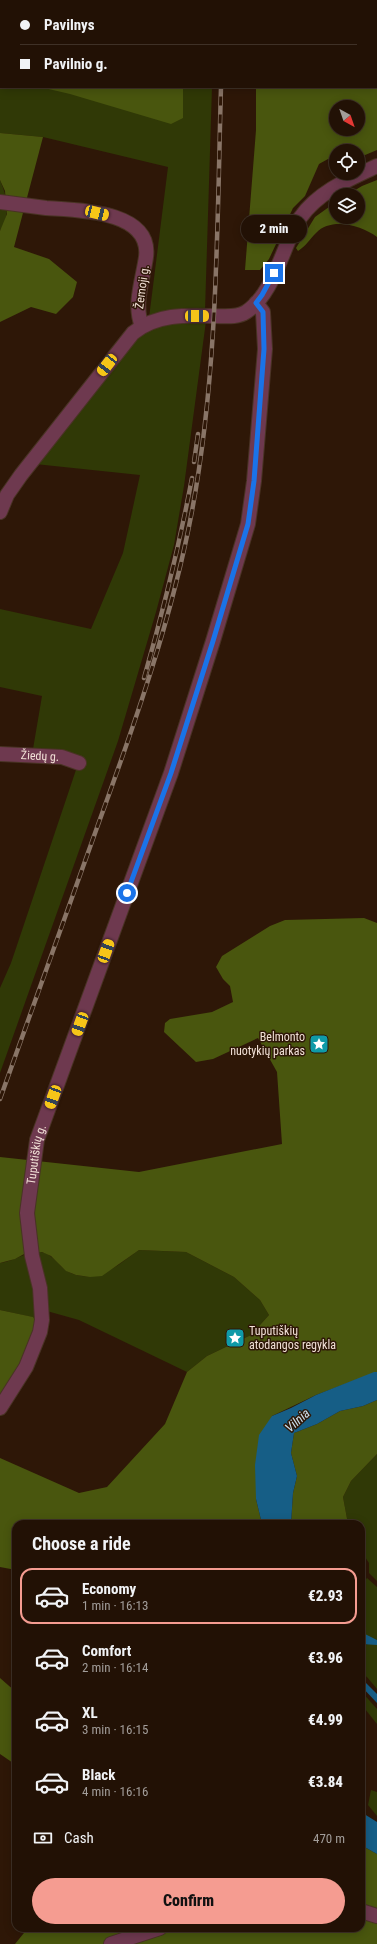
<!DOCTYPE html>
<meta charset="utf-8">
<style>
body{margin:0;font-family:"Roboto Condensed",sans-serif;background:#2a1a0f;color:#f1f3f6;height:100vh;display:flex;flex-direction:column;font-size:15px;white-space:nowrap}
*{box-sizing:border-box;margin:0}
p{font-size:13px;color:#a29d9a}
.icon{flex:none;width:22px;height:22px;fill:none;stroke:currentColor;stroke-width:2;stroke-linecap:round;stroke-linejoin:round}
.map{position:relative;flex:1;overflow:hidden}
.panel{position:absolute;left:12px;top:1520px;width:353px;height:412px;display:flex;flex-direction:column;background:#221105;border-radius:12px;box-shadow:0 2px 10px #0003,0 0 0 1px #3f3127}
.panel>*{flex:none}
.banner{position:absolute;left:0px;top:0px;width:377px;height:88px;box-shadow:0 2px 10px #0003,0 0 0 1px #3f3127;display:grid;align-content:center;height:88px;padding:0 20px;background:#221105}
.needle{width:26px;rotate:140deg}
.fabs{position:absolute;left:329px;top:100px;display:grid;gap:8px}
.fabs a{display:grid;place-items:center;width:36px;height:36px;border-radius:50%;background:#221105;box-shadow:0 2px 10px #0003,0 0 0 1px #3f3127;font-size:20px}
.end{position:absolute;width:18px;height:18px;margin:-9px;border:5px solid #1a73e8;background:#fff;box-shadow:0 0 0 2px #fff}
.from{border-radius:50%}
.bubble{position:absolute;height:28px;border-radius:14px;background:#221105;box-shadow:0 2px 10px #0003,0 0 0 1px #3f3127;font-size:13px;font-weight:800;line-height:28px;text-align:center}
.car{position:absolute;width:12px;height:24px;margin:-12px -6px;border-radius:5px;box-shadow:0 0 3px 1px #0007;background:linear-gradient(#f5c518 24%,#345 0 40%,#f5c518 0 76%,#345 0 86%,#f5c518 0)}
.banner b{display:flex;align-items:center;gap:14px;height:38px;font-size:15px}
.banner b+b{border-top:1px solid #3f3127}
.banner i{width:10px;height:10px;background:#f1f3f6}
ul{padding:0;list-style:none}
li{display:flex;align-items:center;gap:12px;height:56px;margin:0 8px 6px;padding:0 12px;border:2px solid transparent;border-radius:12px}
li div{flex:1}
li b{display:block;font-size:15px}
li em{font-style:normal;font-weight:800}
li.current{border-color:#f59c91}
li>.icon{width:36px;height:36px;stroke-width:1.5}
h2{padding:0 20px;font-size:18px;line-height:48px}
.pay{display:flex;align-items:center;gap:10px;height:44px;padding:0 20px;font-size:15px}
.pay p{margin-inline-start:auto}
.cta{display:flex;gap:8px;margin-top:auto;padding:8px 20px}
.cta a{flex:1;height:46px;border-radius:24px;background:#f59c91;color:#111;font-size:16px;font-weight:800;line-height:46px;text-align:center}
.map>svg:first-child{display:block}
.green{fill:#303906}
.forest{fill:#49560e;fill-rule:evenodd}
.water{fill:#165e86}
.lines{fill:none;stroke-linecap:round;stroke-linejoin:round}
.minor-casing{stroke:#493324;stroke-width:16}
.minor{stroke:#6e394f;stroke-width:14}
.rail-casing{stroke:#897567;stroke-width:4.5}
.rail{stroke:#2e1707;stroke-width:3;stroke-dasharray:9;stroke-linecap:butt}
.route{stroke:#1a73e8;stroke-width:5}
.labels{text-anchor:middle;stroke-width:3;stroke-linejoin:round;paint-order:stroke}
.street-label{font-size:12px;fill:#f2e1d7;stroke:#2e1707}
.poi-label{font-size:12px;fill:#f2e1d7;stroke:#2e1707;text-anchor:end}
.water-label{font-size:13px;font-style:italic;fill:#cce1ef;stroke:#2e1707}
</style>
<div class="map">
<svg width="377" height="1944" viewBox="0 0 377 1944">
<rect width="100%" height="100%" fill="#2e1707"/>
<g class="green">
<path d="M0 85 1 87H212L205 311 149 318 168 167 43 137 0 133Z"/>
<path d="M0 180C7 196 11 216 0 231Z"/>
<path d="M206 321 184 486 174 545 156 612 118 741 0 1073V988L11 963 80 758 33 749 42 696 0 687V609L91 629 123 553 140 475 35 464 140 334 159 325Z"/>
<path d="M139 1250 186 1252 234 1277 260 1300 269 1315 251 1335 207 1356 187 1372 79 1320 36 1308 37 1323 32 1317 0 1310V1263C15 1261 26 1251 41 1252 50 1253 57 1262 63 1268 68 1273 75 1275 82 1276 105 1279 121 1262 139 1250Z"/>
<path d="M377 1454V1581L369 1573V1563L361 1551V1524H348L343 1497 351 1481Z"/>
<path d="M367 1578 377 1587V1640L361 1634V1585Z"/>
<path d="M371 1643 377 1645V1689L367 1677 361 1674V1644L365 1645Z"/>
<path d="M361 1691 377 1709V1724L361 1704Z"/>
<path d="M371 1790 377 1792V1816L368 1805Z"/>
</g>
<g class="forest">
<path d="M0 0H186L1 1 0 85Z"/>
<path d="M256 0H377V150L358 158V151H336V160L328 159 319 164 305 196 293 208 269 259 260 270H245L256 130V87H376V1ZM336 107H358V129H336Z"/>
<path d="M40 87H183V118L171 124 70 94Z"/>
<path d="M0 133 43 137 14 247 49 259 77 282 73 297 56 314 31 307 0 322V231L7 214 5 191 0 180Z"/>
<path d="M377 180V237C361 225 331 217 316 233 309 240 306 246 298 251L296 248 315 217 336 202V217H358V195H347L362 186Z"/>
<path d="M364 918 377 923V1372L316 1395 272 1416 256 1499 262 1524H16V1570L0 1567V1458L79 1493 107 1487 165 1424 187 1372 207 1356 251 1335 269 1315 260 1300 234 1277 186 1252 139 1250 102 1276 90 1277 76 1275 66 1271 51 1256 42 1252 26 1253 15 1259 0 1263V1157L139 1172 282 1144 277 1072 258 1038 213 1059 196 1062 164 1032 165 1023 170 1019 212 1012 233 1002 230 986 223 979 216 967 222 956 270 926 285 920Z"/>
<path d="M0 1310 33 1317 37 1323 26 1356 0 1401Z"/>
<path d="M377 1400V1454L351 1481 343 1497 348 1524H291L293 1493 297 1476 291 1453 294 1433 317 1424 340 1411 363 1406Z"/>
<path d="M0 1678 16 1692V1765L0 1754Z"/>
<path d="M361 1845 377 1854V1944H15L28 1928H361Z"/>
</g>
<g class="water">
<path d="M374 1372H377V1400L363 1406 340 1411 317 1424 294 1433 291 1453 297 1476 293 1493 291 1524H262L256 1499 255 1465 259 1435 272 1416 291 1408 316 1395Z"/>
<path d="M363 1633 377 1640V1645L361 1644V1634Z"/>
<path d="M361 1678 377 1694V1703L361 1686Z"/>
<path d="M361 1812 377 1822V1854L361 1845Z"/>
</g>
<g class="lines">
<defs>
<g id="minor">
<path d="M0 202C15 204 30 206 46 208 76 210 152 210 146 257 143 279 133 305 142 326"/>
<path d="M0 512 7 495 21 475 133 333C156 314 185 315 214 316 225 316 237 318 246 312 275 293 282 246 300 218 318 192 349 179 377 166"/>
<path id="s1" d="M0 754 62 757 79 763"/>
<path id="s2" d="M0 1408 26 1367 40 1332 42 1320 40 1288 32 1256 27 1213 37 1140 171 773 213 641 248 524 254 481 265 349 263 312 256 303"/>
<path d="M361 1911 377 1916"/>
<path d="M111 1944 160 1928"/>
</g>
</defs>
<use href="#minor" class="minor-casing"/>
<use href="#minor" class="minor"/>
<defs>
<g id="rail">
<path d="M224 1V0"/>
<path d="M194 462 198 434"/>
<path d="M144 678C163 612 179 546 192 478"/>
<path d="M0 1099C33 1007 66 915 99 822 136 720 172 618 192 511 218 371 217 228 221 87"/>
</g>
</defs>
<use href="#rail" class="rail-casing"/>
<use href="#rail" class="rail"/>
</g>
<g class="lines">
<path class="route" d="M127 893 171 773 213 641 248 524 254 481 264 349 263 312 256 303 262 295 274 273"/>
</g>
<defs>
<symbol id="sight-square" viewBox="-11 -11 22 22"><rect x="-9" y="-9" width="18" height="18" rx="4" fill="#0f9aa8" stroke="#2e1707"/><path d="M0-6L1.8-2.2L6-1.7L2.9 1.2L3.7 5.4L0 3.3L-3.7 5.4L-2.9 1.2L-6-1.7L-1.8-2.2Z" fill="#fff"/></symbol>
</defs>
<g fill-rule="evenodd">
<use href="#sight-square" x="308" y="1033" width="22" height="22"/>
<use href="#sight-square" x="224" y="1327" width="22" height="22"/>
</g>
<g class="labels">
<g class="street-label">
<text transform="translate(142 287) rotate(-82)" y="4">Žemoji g.</text>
<text dy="4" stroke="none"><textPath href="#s1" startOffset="40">Žiedų g.</textPath></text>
<text dy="4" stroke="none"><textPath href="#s2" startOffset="266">Tuputiškių g.</textPath></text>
</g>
<g class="poi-label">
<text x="305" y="1041">Belmonto<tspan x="305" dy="14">nuotykių parkas</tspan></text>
<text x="249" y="1335" text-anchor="start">Tuputiškių<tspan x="249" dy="14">atodangos regykla</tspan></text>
</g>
<g class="water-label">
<text transform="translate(297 1420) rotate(-42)" y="5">Vilnia</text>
</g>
</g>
</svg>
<div class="fabs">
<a><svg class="needle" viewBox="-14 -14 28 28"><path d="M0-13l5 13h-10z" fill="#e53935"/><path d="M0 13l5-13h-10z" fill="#a29d9a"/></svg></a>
<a><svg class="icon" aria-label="locate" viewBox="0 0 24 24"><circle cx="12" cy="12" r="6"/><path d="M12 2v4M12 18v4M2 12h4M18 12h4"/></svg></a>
<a><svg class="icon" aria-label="layers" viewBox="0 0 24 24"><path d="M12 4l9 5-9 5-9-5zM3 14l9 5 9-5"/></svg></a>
</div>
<i class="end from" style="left:127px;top:893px"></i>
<i class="end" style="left:274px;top:273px"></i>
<div class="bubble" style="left:241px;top:215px;width:66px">2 min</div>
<i class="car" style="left:97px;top:213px;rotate:104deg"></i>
<i class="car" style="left:197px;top:316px;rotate:90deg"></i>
<i class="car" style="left:107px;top:365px;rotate:218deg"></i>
<i class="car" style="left:106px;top:951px;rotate:20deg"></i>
<i class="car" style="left:80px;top:1024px;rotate:200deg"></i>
<i class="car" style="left:53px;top:1097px;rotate:200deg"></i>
<div class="banner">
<b><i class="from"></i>Pavilnys</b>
<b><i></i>Pavilnio g.</b>
</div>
<section class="panel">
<h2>Choose a ride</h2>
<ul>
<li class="current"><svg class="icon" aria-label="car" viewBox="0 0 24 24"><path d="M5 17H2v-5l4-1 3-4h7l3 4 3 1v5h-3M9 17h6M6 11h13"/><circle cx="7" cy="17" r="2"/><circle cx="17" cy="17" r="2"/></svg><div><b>Economy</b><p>1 min · 16:13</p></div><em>€2.93</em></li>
<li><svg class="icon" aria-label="car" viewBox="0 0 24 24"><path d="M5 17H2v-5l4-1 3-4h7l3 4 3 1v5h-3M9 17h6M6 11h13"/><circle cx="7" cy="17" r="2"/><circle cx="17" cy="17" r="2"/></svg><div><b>Comfort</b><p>2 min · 16:14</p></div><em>€3.96</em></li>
<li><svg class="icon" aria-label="car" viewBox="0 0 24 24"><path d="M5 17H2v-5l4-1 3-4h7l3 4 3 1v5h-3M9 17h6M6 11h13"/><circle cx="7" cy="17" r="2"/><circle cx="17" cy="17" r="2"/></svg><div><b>XL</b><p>3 min · 16:15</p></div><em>€4.99</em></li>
<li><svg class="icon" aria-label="car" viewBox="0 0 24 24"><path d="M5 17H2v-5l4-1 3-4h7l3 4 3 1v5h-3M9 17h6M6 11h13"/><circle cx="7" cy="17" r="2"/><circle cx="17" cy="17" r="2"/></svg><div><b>Black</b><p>4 min · 16:16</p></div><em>€3.84</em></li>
</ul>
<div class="pay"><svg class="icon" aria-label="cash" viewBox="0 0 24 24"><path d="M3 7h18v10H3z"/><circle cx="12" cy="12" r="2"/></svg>Cash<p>470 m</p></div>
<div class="cta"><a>Confirm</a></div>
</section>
</div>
